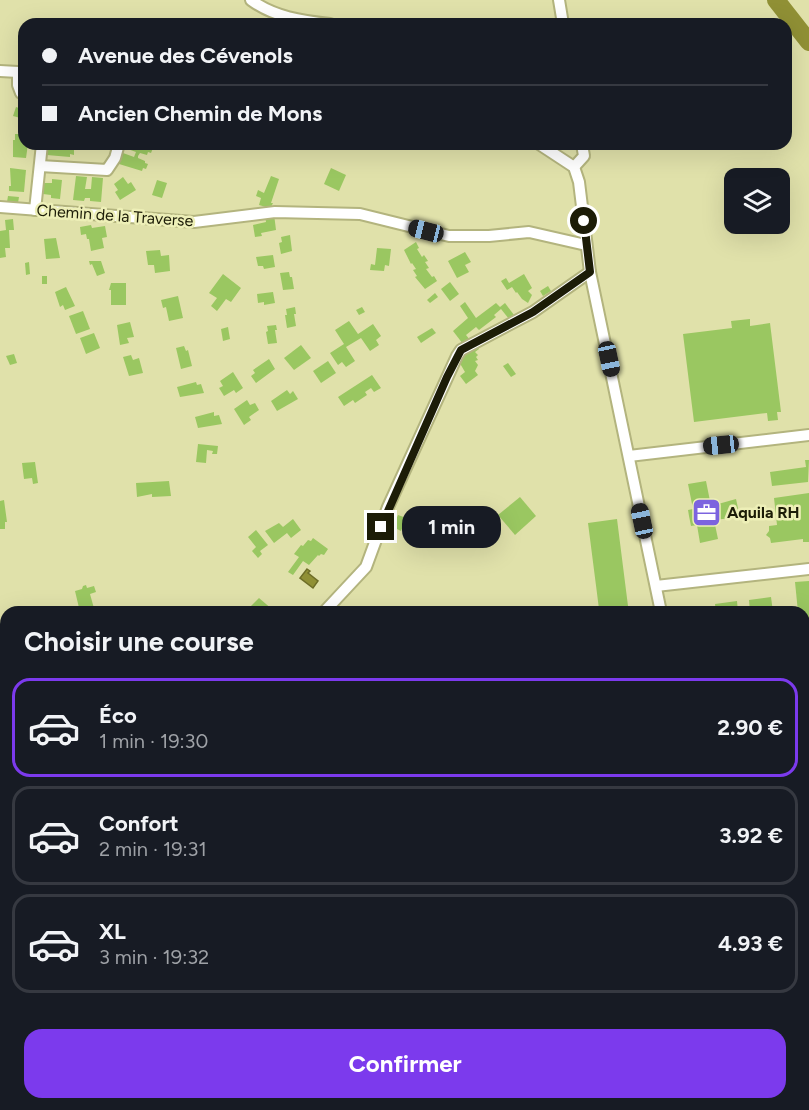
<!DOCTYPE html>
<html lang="fr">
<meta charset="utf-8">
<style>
body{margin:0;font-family:Figtree,sans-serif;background:#20242c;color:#f1f3f6;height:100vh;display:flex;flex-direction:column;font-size:22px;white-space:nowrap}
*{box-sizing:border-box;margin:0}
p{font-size:20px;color:#9ea1a6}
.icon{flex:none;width:33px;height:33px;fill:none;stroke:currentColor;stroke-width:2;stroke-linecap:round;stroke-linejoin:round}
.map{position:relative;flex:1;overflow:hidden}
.panel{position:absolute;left:0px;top:606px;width:810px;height:504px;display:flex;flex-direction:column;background:#171b24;border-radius:18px 18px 0 0;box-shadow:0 6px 24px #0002}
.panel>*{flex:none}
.top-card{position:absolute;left:18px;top:18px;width:774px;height:132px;border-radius:18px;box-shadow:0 6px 24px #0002;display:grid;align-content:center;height:132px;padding:0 24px;background:#171b24}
.fabs{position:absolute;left:724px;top:168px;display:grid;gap:12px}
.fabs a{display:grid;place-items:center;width:66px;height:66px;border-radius:12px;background:#171b24;box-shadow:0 6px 24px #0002;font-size:30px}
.end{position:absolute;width:27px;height:27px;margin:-14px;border:8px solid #1c1c07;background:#fff;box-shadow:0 0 0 3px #fff}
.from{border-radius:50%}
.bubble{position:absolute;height:42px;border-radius:18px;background:#171b24;box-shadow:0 6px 24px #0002;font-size:20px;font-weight:700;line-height:42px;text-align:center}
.car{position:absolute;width:18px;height:36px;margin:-18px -9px;border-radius:8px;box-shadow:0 0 4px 2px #0007;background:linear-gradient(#222 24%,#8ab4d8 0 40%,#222 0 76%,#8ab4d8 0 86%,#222 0)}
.top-card b{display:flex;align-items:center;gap:21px;height:57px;font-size:22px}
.top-card b+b{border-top:2px solid #363941}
.top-card i{width:15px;height:15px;background:#f1f3f6}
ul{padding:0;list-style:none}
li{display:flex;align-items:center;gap:18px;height:99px;margin:0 12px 9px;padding:0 12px;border:3px solid #363941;border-radius:18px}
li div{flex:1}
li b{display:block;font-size:22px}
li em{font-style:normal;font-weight:700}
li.selected{border-color:#7c3aed}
li>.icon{width:54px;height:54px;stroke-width:1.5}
h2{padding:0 24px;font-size:27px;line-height:72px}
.primary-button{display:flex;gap:12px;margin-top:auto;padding:12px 24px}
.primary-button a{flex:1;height:69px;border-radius:18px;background:#7c3aed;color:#fff;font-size:24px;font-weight:700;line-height:69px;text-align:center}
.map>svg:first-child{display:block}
.water{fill:#909035;stroke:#6d6d27;stroke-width:1.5}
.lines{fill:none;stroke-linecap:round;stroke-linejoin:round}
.river{stroke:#909035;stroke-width:18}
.building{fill:#9ac761}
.minor-casing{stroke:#b3b47e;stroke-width:14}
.minor{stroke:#fff;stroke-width:10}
.route{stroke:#1c1c07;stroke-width:8}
.labels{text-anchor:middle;stroke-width:5;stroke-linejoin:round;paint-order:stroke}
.street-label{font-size:16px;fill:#1c1c07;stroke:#edefb7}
.poi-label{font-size:16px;font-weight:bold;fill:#1c1c07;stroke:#edefb7;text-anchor:start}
</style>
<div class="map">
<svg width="809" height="1110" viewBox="0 0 809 1110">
<rect width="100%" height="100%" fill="#e0e1aa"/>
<path class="water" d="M307 569 310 571 308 573 318 581 313 588 300 578Z"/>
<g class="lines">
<path class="river" d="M776 0 809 42"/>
</g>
<g class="building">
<path d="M21 100 24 101V119L13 116 16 107 19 108Z"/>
<path d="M15 134H24V144H28L26 158 13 157V140H15Z"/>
<path d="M47 144H64L63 146H71V149H74V155L70 154V157L47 155Z"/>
<path d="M126 144 151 145 150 147 153 148 151 153 148 152 147 155 140 153 138 156V158L145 161V163L148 164 146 169 143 168 142 171 119 164 123 153 134 157 136 152 125 148Z"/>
<path d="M10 168 26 170 24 192 9 191V186H11Z"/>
<path d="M331 168 346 175 339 191 324 184Z"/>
<path d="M76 176 87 177 85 189H91L92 177 103 178 101 202 90 201V198H85L84 201 73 200Z"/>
<path d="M271 176 279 179 271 203H273L271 207 269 208 259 205 261 198 256 196 258 190 264 193Z"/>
<path d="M123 177 128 184 131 182 136 190 120 200 115 192 118 190 114 184Z"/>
<path d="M52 179 62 180 60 199 51 198V195L43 194 44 183H52Z"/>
<path d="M157 180 167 183 162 198 152 195Z"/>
<path d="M8 196 19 197 18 203 7 202Z"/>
<path d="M274 214 276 230 261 233 262 236 255 237 253 225 266 222 265 216Z"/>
<path d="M13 219 14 230H9L10 248H5L6 257 0 258V231L6 230 5 220Z"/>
<path d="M91 225 92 228 105 226 107 237 102 238 104 248 91 251 89 239H87L86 234 81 235 80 227Z"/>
<path d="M290 235 292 251 281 254 279 243 282 242 281 237Z"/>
<path d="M56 238 60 258 46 259 44 239Z"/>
<path d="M416 242 419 248 417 249 422 257 424 255 428 261 425 262 429 268 426 269 432 277 434 276 437 281 425 289 415 277 417 276 413 270 416 269 412 263 411 264 404 250Z"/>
<path d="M377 248 391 249 389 266 385 265 384 271 370 270 371 264 375 265Z"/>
<path d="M160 250 161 256 169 255 170 271 155 273 154 265H148L146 251Z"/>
<path d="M465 252 471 262 465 265 469 272 457 278 448 261Z"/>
<path d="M273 255 275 267 264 269 263 266H258L256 257Z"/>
<path d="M89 261H101L105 273 97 276 92 264 90 265Z"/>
<path d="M29 262 30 274 26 275 25 263Z"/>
<path d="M289 272 290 277H292L294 289 283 290 280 273Z"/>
<path d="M223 274 241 288 231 302 226 299 217 311 211 306 217 298 209 293Z"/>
<path d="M524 274 532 288 528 291 532 295 528 303 522 299 517 292 516 293 512 287 507 290 501 281 506 278 509 283Z"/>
<rect x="42" y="276" width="5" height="8"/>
<path d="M450 282 459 294 450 301 441 289Z"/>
<path d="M111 283H126V305H111V290H109Z"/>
<path d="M548 286 551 291 543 296 540 291Z"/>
<path d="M66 287 75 306 65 310 63 305 60 307 55 292Z"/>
<path d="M273 292 275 303 264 305V302L258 303 257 294Z"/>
<path d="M435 293 438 297 430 303 427 300Z"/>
<path d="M178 296 183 318 169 321 166 307 163 308 161 300Z"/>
<path d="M465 302 476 318 496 303 500 307 505 303 514 315 509 319 501 309 494 315 496 317 479 330 476 327 466 335 470 340 463 344 453 331 468 318 460 306Z"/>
<path d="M295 307 296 314H294L296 326 287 328 285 315H287L286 309Z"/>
<path d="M362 307 365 312 359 315 356 310Z"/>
<path d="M83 311 90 329 76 334 69 316Z"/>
<path d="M750 319V326L770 323 781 412H777L778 420 768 421 767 413 694 422 683 334 732 328 731 321Z"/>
<path d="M349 321 358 334 373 324 381 336 376 340 379 345 370 351 361 338 346 347 355 361 346 367 342 362 338 365 330 353 344 344 335 330Z"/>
<path d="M130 322 134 337 127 338 129 343 120 345 117 325Z"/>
<path d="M276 325 277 330H275L277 343 268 344 266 332 268 331 267 326Z"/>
<path d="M228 327 230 339 223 341 221 329Z"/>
<path d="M432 328 436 333 421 343 417 337Z"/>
<path d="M94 333 100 348 86 354 80 338Z"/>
<path d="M477 344 479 349 475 352 478 355 476 357 478 360 475 361 478 365 475 371 478 375 466 384 460 376 465 372 458 360 463 352Z"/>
<path d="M301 345 311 358 294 370 284 358Z"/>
<path d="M184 346 186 351 188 350 192 366 181 369 176 348Z"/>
<path d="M14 354 17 363 10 365 6 356Z"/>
<path d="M131 355 133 360 139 358 143 373 129 376 123 357Z"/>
<path d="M269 359 275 369 256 383 251 376 255 373 253 370Z"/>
<path d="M328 361 336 373 321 383 313 371Z"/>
<path d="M508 363 516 374 511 377 503 366Z"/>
<path d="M233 372 243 388 236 393 234 390 224 396 219 388 223 386 220 381Z"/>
<path d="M372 375 381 388 374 392 371 388 365 392 367 395 355 403 353 400 344 406 338 397Z"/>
<path d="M196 382 197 385 201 384 204 393 180 397 177 387Z"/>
<path d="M287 390 290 394 293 391 298 399 277 411 271 401Z"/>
<path d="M247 400 250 405 255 403 259 410 249 417 251 420 244 425 234 409Z"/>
<path d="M214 412V416L219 415 222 424 198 428 195 417Z"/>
<path d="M198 444 218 446 217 454H212L213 451 207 450 206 463 196 462Z"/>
<path d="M805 460H809L808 482 772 486 770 472 806 467Z"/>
<path d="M35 462 38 483 33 484 32 478 24 479 22 463Z"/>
<path d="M169 481 171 496 152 497V494L137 497 136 483Z"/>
<path d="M706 481 711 506 736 499 740 517 714 520 718 539 700 543 697 525 691 526 689 516 688 510 693 509 688 484Z"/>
<path d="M809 493V542H803V539L771 543 770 538 766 535 769 531V526L777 525 774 498Z"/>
<path d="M520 497 536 516 515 535 498 515Z"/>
<path d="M4 500 7 522H5V529H0V501Z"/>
<path d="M398 515 409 519 406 527 403 526 401 531 397 529 395 533 391 531Z"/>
<path d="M293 519 301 530 291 538 287 533 274 543 265 531 279 523 283 527Z"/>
<path d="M617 519 628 606H625L626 612H602V609H599L588 523Z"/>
<path d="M256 530 268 545 260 551 262 554 258 558 252 551 256 547 248 537Z"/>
<path d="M313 538 328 549 324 555 321 554 319 556 318 555 309 565 303 561 293 575 288 572 299 557 294 554 301 545 303 546 308 540 311 541Z"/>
<path d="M809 581V628H804V612H798L795 582Z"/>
<path d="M86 585 87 588 94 586 96 592 90 594 95 612H80L75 591 82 589 83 586Z"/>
<path d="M771 597 773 612H750L749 600Z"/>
<path d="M259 598 273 610 271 612H245Z"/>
<path d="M737 601 738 612H716L715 604Z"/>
<path d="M809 747V772L804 776V760L806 759 804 751Z"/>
<path d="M6 964V983L2 985 0 982V973L5 970 3 966Z"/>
<path d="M809 1075V1085L804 1087V1076Z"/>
<path d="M217 1104H240V1106L218 1108Z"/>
<path d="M387 1104H400L401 1110H388Z"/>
<path d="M431 1104H453L454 1108 433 1110Z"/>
<path d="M785 1104 786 1110H777L776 1106Z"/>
</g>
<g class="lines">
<defs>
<g id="minor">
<path d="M251 0C274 17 302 21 330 24"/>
<path d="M559 0 563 24"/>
<path d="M0 71 18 72V85L21 93 24 94"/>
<path d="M539 144 574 167 579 182 590 272 661 612"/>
<path d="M40 166 107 170 115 158 119 144"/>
<path d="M574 167 584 156 582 144"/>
<path d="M0 207 194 222 275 212 360 214 449 236H489L529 232 586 245"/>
<path d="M35 210 42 144"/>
<path d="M629 456 809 435"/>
<path d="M656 586 809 569"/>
<path d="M324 612 366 567 388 507 457 356 461 350 533 312 590 272"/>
<path d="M0 682 6 679"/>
<path d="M804 803H809"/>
<path d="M0 933 6 928"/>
<path d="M804 1073 809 1071"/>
<path d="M735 1104 745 1109 754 1104"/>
<path d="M766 1104 769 1110"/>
<path d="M700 1110 720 1104"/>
</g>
</defs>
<use href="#minor" class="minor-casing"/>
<use href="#minor" class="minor"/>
</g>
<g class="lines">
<path class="route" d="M381 527 447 377 461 350 533 312 590 272 584 221"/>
</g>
<defs>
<symbol id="office-square" viewBox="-11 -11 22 22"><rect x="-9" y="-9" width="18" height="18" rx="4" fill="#7c64df" stroke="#edefb7"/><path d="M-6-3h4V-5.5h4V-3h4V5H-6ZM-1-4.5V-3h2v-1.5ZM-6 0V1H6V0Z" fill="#fff"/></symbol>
</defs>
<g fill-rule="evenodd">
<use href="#office-square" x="690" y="496" width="33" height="33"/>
</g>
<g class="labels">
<g class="street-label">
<text transform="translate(115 215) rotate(4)" y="6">Chemin de la Traverse</text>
</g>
<g class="poi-label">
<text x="727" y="518">Aquila RH</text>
</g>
</g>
</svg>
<div class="fabs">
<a><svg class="icon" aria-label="layers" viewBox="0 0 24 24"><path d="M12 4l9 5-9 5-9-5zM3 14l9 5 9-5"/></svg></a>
</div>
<i class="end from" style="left:584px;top:221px"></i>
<i class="end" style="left:381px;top:527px"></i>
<div class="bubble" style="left:402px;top:506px;width:99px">1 min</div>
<i class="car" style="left:426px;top:231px;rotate:284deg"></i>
<i class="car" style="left:609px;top:359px;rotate:168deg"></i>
<i class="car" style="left:721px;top:445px;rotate:264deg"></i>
<i class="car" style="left:642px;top:521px;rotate:348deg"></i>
<div class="top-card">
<b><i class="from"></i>Avenue des Cévenols</b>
<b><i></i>Ancien Chemin de Mons</b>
</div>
<section class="panel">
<h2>Choisir une course</h2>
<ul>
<li class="selected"><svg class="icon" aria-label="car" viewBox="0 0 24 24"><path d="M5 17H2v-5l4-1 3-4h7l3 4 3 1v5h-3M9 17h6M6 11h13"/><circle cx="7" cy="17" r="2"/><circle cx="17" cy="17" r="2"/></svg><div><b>Éco</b><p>1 min · 19:30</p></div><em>2.90 €</em></li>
<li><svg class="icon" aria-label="car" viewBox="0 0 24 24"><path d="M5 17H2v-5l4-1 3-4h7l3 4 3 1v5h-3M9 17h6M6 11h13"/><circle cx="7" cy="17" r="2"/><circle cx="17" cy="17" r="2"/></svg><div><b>Confort</b><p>2 min · 19:31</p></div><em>3.92 €</em></li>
<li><svg class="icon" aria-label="car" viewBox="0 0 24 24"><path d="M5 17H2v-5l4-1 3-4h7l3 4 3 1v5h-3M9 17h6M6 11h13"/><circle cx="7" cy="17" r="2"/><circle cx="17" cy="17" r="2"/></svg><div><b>XL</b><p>3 min · 19:32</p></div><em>4.93 €</em></li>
</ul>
<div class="primary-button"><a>Confirmer</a></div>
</section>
</div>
